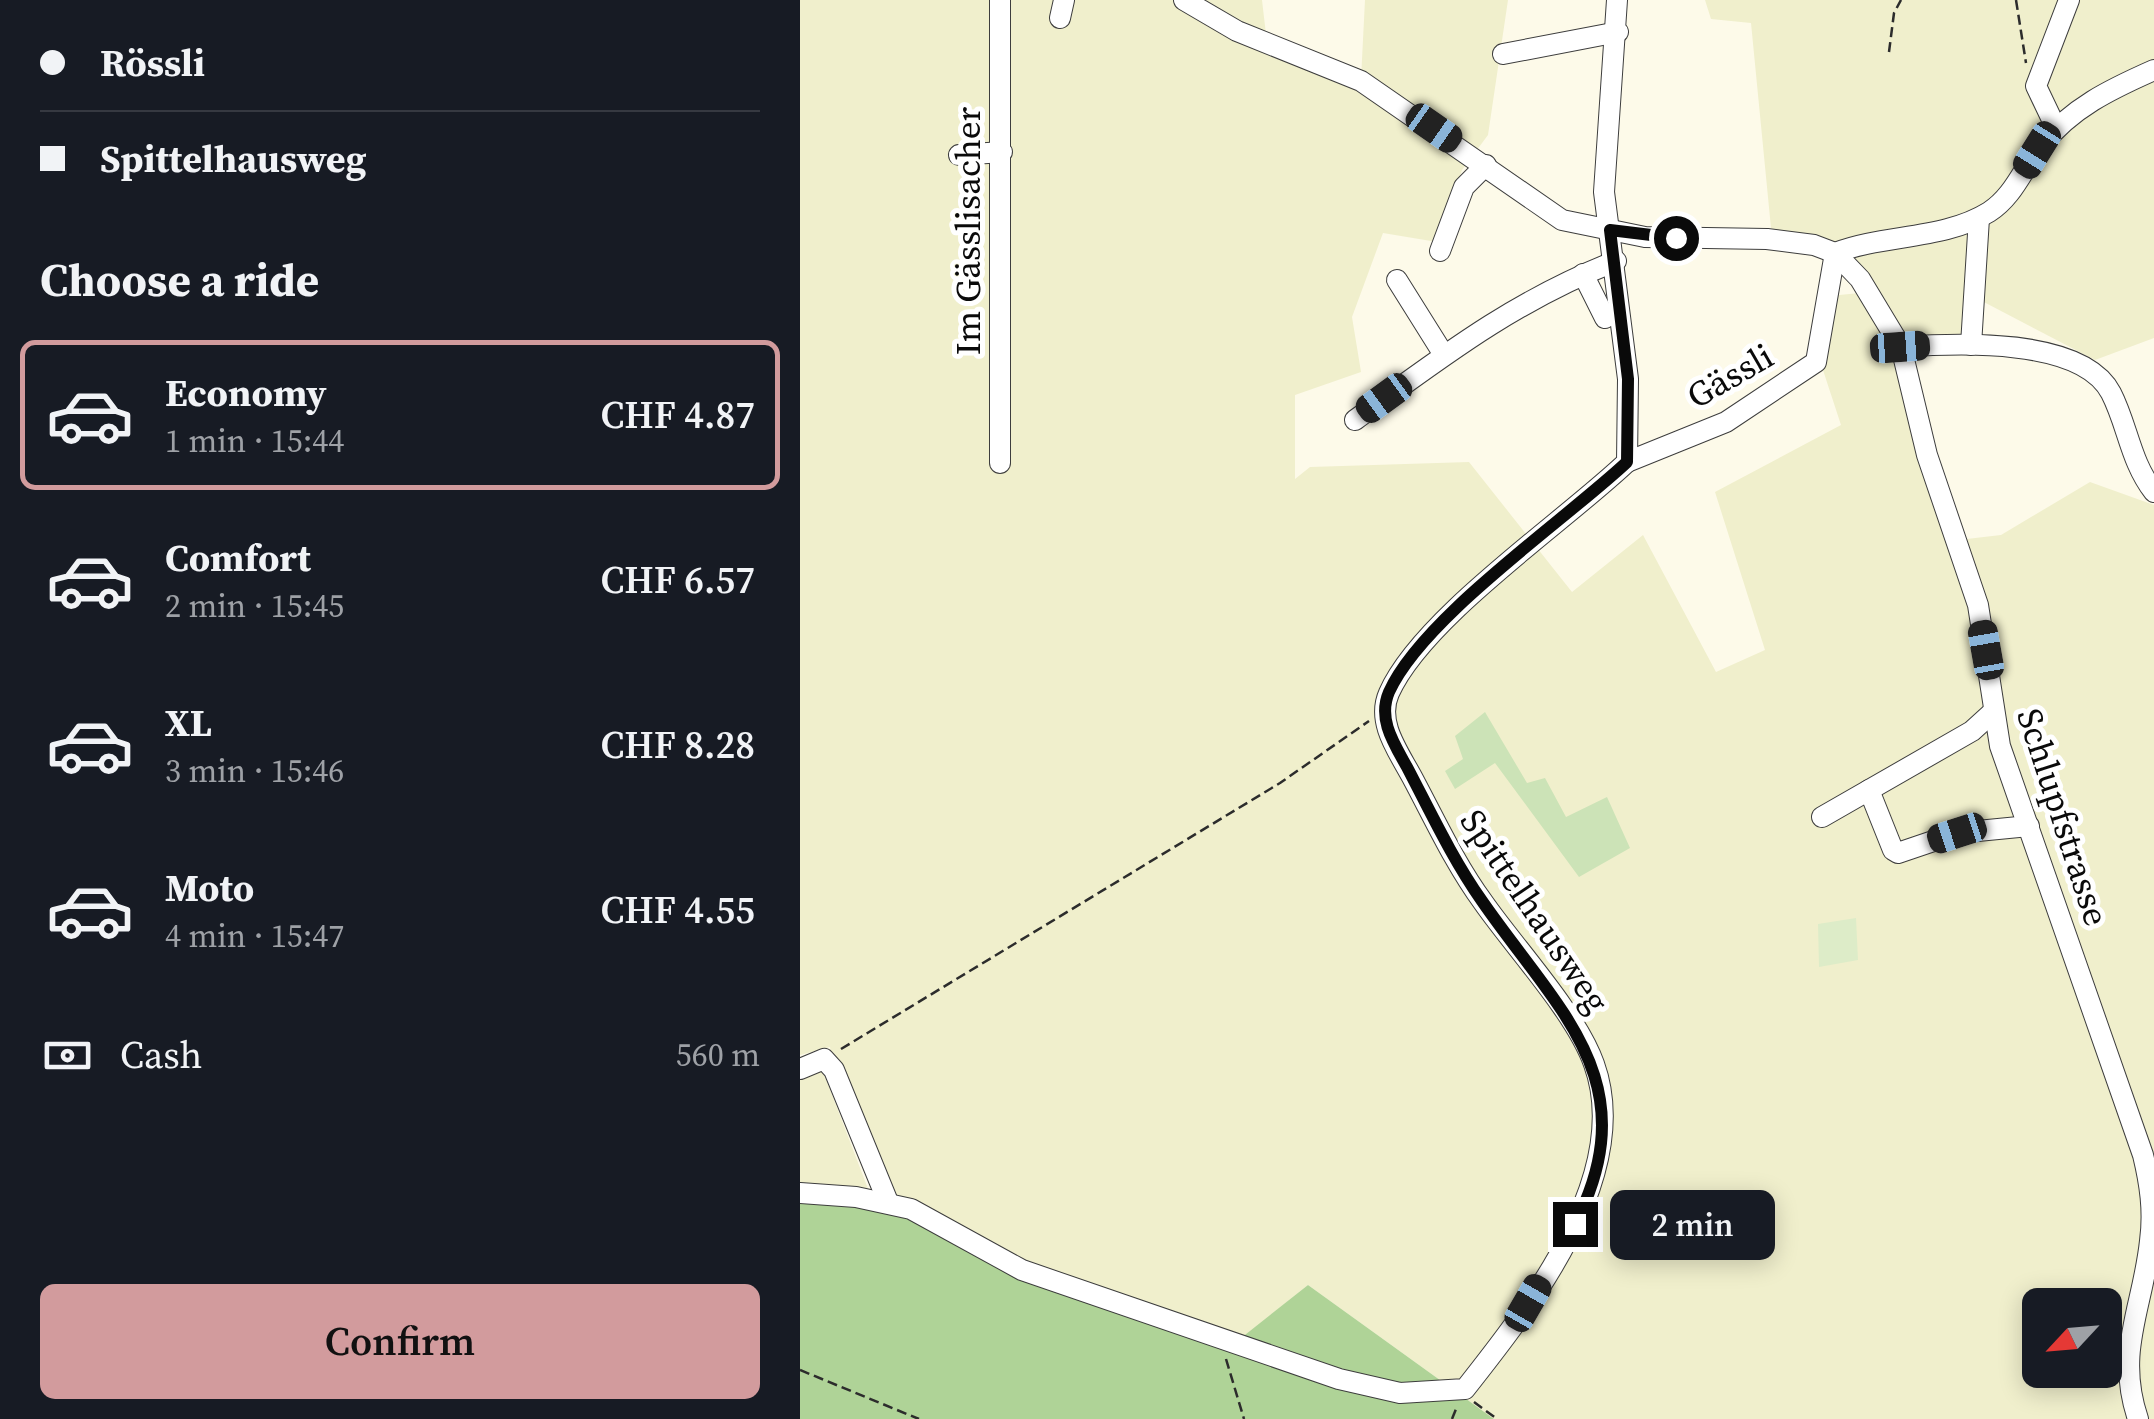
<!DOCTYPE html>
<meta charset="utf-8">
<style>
body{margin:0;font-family:"Source Serif 4",serif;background:#242831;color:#f1f3f6;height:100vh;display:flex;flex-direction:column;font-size:38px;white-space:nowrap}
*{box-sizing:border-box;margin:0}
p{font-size:32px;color:#9ea1a6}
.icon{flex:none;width:55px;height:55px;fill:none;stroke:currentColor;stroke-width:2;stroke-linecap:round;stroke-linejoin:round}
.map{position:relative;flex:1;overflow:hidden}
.side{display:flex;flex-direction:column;background:#171b24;width:800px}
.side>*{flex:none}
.top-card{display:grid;align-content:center;height:220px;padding:0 40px;background:#171b24}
.needle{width:65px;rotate:244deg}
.fabs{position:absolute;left:1222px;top:1288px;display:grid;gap:20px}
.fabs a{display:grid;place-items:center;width:100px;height:100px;border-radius:15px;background:#171b24;box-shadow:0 5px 25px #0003;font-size:50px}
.end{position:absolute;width:45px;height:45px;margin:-22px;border:12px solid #0a0a0a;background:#fff;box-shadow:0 0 0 5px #fff}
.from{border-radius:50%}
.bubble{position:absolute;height:70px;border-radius:15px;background:#171b24;box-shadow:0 5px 25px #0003;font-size:32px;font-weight:600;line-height:70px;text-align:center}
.car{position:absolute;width:30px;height:60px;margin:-30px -15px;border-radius:12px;box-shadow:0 0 8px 2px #0007;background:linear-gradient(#222 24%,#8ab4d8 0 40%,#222 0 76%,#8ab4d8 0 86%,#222 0)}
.top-card b{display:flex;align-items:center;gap:35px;height:95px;font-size:38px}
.top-card b+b{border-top:2px solid #363941}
.top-card i{width:25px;height:25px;background:#f1f3f6}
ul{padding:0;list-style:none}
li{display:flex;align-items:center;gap:30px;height:150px;margin:0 20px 15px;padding:0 20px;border:5px solid transparent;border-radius:15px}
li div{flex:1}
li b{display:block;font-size:38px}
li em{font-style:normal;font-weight:600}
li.selected{border-color:#d29b9d}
li>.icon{width:90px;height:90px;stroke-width:1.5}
h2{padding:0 40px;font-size:45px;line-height:120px}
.pay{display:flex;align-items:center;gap:25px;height:110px;padding:0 40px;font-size:38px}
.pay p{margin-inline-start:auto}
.action{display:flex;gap:20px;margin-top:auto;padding:20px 40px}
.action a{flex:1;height:115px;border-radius:15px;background:#d29b9d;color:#111;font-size:40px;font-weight:600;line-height:115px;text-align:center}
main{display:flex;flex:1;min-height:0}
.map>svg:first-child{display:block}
.farmland{fill:#f0efcc;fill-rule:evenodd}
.green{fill:#cce3b7}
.forest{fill:#afd397}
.pitch{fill:#ddecc8}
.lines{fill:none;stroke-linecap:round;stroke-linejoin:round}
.minor-casing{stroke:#3d3d3d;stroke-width:22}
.path{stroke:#2c2c2c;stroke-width:2.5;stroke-dasharray:10 5;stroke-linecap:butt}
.minor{stroke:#fff;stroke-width:20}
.route{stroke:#0a0a0a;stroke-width:12}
.labels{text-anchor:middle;stroke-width:10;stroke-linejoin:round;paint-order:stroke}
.street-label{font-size:35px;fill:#0a0a0a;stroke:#fff}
</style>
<main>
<section class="side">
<div class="top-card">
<b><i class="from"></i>Rössli</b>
<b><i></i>Spittelhausweg</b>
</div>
<h2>Choose a ride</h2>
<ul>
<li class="selected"><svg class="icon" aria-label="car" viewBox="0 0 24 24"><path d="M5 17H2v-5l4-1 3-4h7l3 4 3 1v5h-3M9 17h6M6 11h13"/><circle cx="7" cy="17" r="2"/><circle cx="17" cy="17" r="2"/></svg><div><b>Economy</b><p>1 min · 15:44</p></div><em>CHF 4.87</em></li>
<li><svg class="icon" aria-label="car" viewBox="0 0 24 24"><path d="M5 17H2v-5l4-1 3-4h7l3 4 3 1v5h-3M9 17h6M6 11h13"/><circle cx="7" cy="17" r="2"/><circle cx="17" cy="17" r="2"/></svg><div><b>Comfort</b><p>2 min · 15:45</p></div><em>CHF 6.57</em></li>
<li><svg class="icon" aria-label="car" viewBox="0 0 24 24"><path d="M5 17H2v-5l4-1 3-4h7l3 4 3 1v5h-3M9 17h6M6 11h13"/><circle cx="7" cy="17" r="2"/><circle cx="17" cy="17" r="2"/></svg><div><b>XL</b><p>3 min · 15:46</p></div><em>CHF 8.28</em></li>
<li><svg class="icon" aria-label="car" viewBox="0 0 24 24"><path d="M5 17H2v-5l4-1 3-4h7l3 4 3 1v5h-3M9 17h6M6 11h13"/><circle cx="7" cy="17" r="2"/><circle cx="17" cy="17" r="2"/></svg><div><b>Moto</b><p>4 min · 15:47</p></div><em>CHF 4.55</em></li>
</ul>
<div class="pay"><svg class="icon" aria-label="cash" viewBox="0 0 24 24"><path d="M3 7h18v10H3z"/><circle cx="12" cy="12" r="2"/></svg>Cash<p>560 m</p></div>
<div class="action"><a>Confirm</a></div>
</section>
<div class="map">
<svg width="1354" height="1419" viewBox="0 0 1354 1419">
<rect width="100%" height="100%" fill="#fdfae9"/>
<g class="farmland">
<path d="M0 0H462L467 43 561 79 565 0H708L688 135 662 170 637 242 583 233 552 317 561 372 495 395V479L510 467 669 462 772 592 843 535 916 672 965 650 915 492 1041 425 1021 364 1029 296 1060 293 1035 253 971 228 951 23 911 19 905 0H1354V70L1301 95 1179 218 1171 345 1101 347 1158 540 1201 535 1290 482 1354 505V1419H694L508 1285 426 1351 88 1202 34 1070 30 1047 0 1055ZM1240 1305H1305V1370H1240Z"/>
<path d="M1354 77V338L1295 360 1180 300 1189 219 1272 122Z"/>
<path d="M18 1058 70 1194 0 1186V1062Z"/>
</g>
<path class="green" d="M685 712 727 783 745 778 766 817 807 797 830 848 779 877 695 763 655 789 645 771 663 759 655 736Z"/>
<path class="forest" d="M0 1199 86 1204 426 1350 508 1285 694 1419H0Z"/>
<path class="pitch" d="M1056 918 1058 960 1019 967 1018 924Z"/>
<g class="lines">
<defs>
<g id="minor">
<path d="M200 0V463"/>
<path d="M384 0 437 31 561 81 762 220 845 237 967 239 1014 245 1035 253 1060 279 1101 347 1127 455 1178 605 1200 746 1343 1155C1350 1184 1354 1211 1350 1241 1343 1308 1315 1351 1338 1419"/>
<path d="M260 18 264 0"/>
<path d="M703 54 818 32"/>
<path d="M1256 128 1236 86 1269 0"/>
<path d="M159 155 202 152"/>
<path d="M640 251 664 187 686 165"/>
<path d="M1035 253C1084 234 1144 240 1189 212 1214 196 1223 168 1241 146 1271 108 1311 89 1354 70"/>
<path d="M783 274 805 318"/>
<path d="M597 280 644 355"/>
<path d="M1171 345 1179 218"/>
<path d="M1101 347C1156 343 1282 337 1311 393 1328 426 1330 461 1354 492"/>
<path d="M555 420C643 356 714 301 816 261"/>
<path d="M827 462 926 422 1016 362 1035 253"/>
<path d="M1069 790 1093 850 1098 853 1157 833 1229 826"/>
<path d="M1022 817 1172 731 1194 711"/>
<path d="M0 1069 24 1059 34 1070 88 1202"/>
<path d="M0 1193 56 1197 111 1209 222 1270 539 1379 600 1393 665 1389C729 1308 834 1175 794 1064 776 1013 715 948 683 902 655 864 634 818 612 777 598 751 576 722 589 693 622 618 764 522 827 462L828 379 804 192 817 0"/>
</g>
</defs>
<use href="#minor" class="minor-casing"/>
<g class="path">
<path d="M1216 0 1226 63"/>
<path d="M1089 52 1094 13 1101 0"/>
<path d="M41 1049 480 783 569 721"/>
<path d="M426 1359 444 1419"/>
<path d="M0 1370 119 1419"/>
<path d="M674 1402 697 1419"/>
<path d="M652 1419 656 1409"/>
</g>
<use href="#minor" class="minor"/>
</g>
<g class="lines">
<path class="route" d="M775 1224C848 1081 758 1011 682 901 653 860 631 813 608 769 595 745 577 720 589 692 622 618 764 521 827 462L828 379 810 230 876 238"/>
</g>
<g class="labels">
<g class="street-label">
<text transform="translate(168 231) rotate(-90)" y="12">Im Gässlisacher</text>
<text transform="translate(930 376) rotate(-30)" y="12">Gässli</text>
<text transform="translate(1263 817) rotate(72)" y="12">Schlupfstrasse</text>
<text transform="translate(735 911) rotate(56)" y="12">Spittelhausweg</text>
</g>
</g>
</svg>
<div class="fabs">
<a><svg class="needle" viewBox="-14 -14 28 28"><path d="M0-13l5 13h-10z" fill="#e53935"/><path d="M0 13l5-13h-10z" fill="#9ea1a6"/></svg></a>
</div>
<i class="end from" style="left:876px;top:238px"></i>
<i class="end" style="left:775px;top:1224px"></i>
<div class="bubble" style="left:810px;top:1190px;width:165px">2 min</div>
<i class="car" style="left:634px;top:128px;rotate:125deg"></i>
<i class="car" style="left:1237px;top:150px;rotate:212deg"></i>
<i class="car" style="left:1100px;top:347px;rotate:86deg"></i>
<i class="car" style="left:584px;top:398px;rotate:234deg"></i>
<i class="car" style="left:1186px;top:650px;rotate:350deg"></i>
<i class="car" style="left:1157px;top:833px;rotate:252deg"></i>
<i class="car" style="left:728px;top:1303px;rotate:30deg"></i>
</div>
</main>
